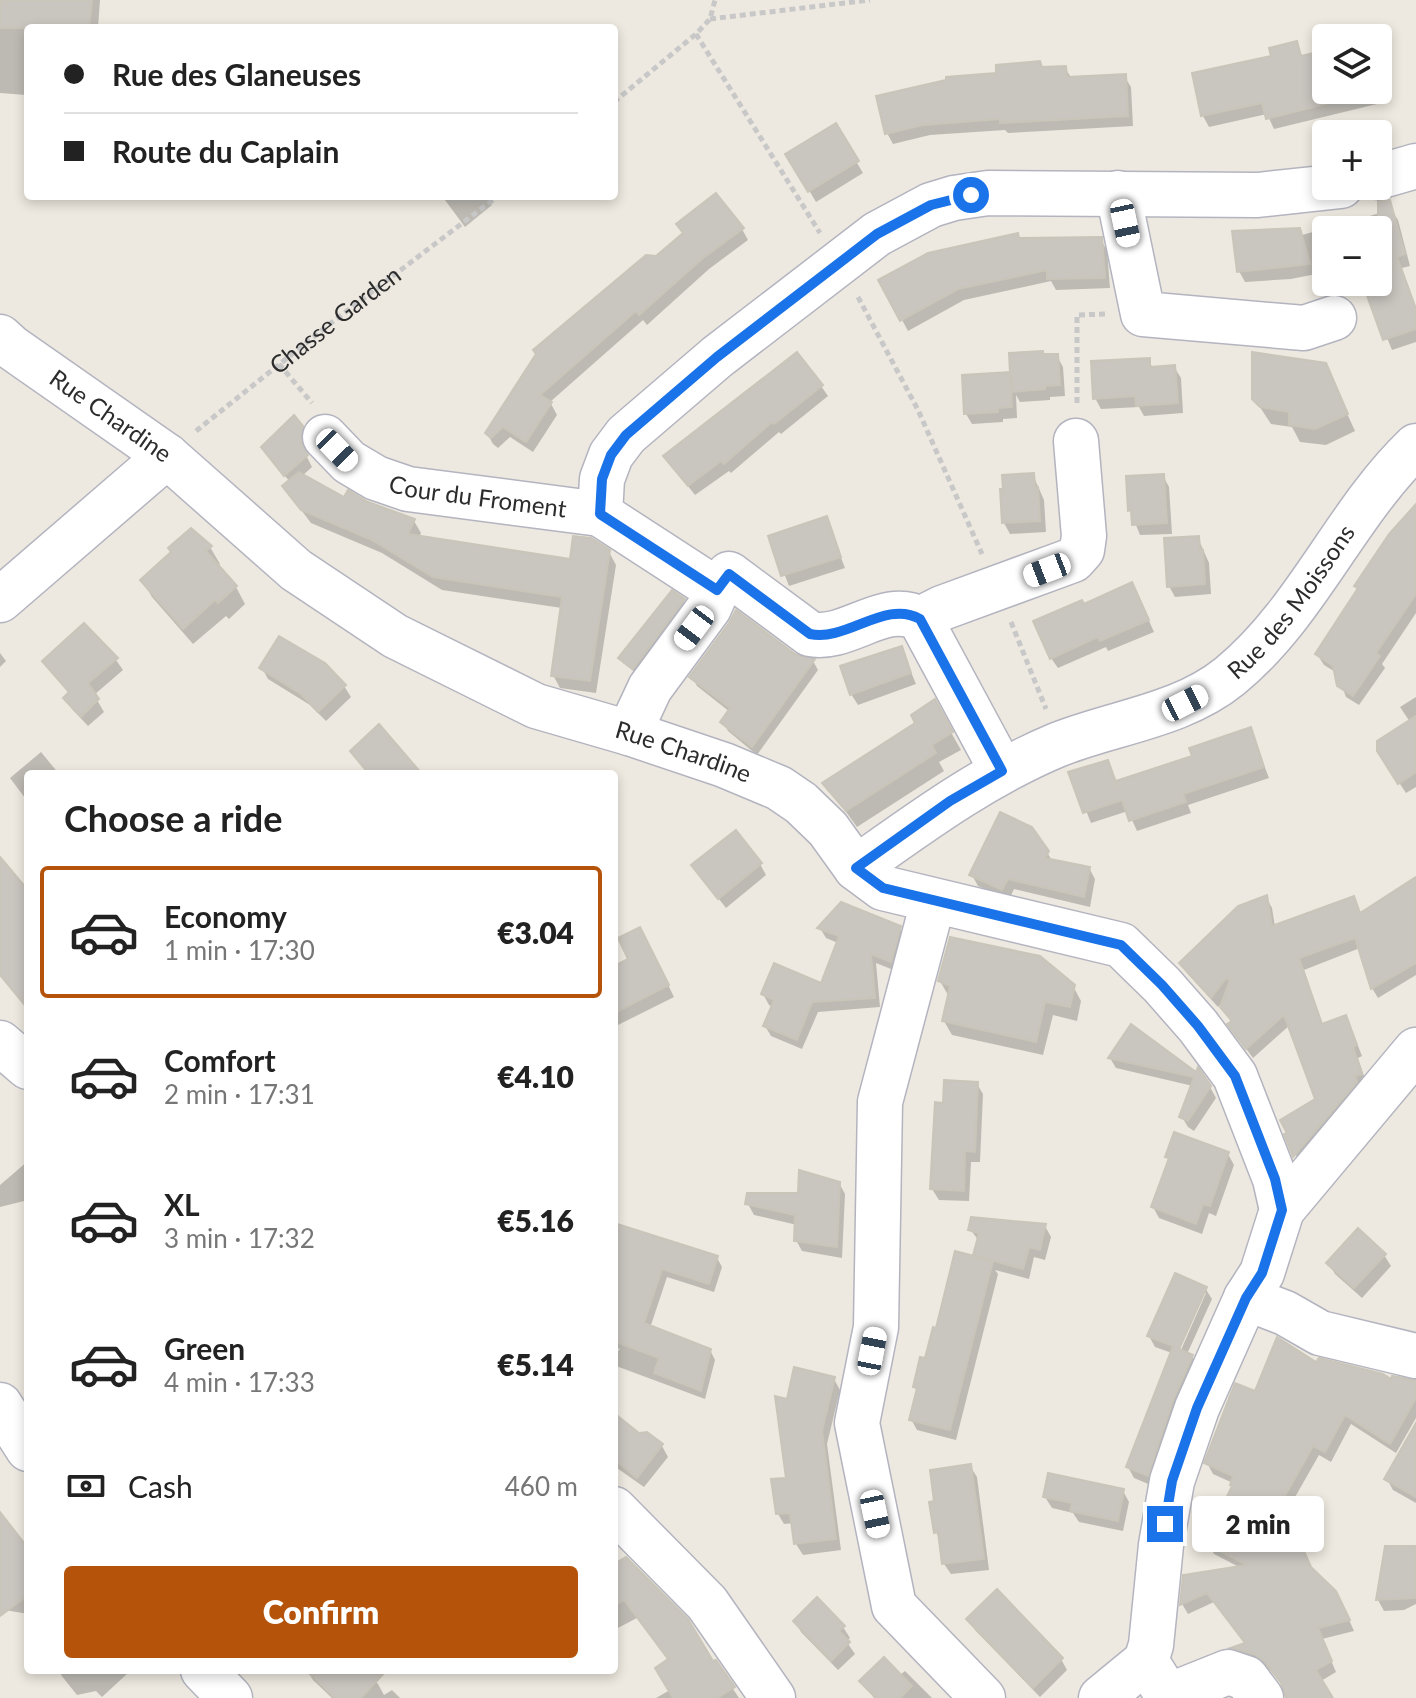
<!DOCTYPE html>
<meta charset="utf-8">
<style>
body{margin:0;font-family:Lato,sans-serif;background:#f6f6f6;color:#222;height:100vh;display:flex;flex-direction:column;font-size:30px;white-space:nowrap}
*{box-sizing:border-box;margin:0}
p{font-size:26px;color:#767676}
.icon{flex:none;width:44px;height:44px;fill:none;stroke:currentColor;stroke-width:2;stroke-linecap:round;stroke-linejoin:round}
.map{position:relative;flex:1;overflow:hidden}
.side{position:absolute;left:24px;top:770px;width:594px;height:904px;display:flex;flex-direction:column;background:#fff;border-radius:8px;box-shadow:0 4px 12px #0003}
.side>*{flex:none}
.top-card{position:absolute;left:24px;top:24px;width:594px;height:176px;border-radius:8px;box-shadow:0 4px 12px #0003;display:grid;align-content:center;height:176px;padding:0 40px;background:#fff}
.fabs{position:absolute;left:1312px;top:24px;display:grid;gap:16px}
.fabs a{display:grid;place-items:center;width:80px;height:80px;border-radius:8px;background:#fff;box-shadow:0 4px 12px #0003;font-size:40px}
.end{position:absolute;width:36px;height:36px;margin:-18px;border:10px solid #1a73e8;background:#fff;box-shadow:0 0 0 4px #fff}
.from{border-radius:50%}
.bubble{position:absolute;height:56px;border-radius:8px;background:#fff;box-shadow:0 4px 12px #0003;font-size:26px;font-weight:800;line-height:56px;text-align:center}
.car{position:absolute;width:24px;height:48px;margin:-24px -12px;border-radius:10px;box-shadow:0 0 6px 2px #0007;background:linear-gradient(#fff 24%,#345 0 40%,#fff 0 76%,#345 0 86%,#fff 0)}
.top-card b{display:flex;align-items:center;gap:28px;height:76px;font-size:30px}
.top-card b+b{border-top:2px solid #e0e0e0}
.top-card i{width:20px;height:20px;background:#222}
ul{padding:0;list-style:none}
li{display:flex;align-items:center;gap:24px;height:132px;margin:0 16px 12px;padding:0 24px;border:4px solid transparent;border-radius:8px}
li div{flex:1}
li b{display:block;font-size:30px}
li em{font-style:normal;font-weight:800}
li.selected{border-color:#b45309}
li>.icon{width:72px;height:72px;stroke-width:1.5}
h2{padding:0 40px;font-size:36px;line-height:96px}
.pay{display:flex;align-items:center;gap:20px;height:88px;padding:0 40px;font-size:30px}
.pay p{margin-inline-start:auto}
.primary-button{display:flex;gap:16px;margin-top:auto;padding:16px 40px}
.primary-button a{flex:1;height:92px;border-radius:8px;background:#b45309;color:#fff;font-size:32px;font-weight:800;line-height:92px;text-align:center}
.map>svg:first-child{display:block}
.shadow{fill:#0003;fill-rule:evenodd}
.building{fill:#c9c5bf;stroke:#c9c5b9;stroke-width:2}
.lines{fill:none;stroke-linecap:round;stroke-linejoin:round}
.minor-casing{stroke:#b3b4bf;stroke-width:47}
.path{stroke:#c8c8c8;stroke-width:5;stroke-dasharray:6 4;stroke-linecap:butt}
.minor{stroke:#fff;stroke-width:44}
.route{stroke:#1a73e8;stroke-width:10}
.labels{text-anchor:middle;stroke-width:6;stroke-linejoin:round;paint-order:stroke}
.street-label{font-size:24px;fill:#2c2c2c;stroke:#fff}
</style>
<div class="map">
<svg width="1416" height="1698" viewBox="0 0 1416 1698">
<rect width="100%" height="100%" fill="#ede9e0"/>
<g class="shadow">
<path d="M0 0H100L98 28H28L26 95 0 93Z"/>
<path d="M1296 43 1303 58 1326 52V90H1373L1377 104 1274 129 1267 114 1209 127 1203 116 1194 75 1274 57Z"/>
<path d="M1065 68 1072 79 1124 76 1131 87 1133 126 1008 133 1005 130 930 135 893 144 887 133Z"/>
<path d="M835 126 863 173 816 202 788 155Z"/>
<path d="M442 196H487L492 205 465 227Z"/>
<path d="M1391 210 1398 220 1410 266 1402 268 1416 308V342L1392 350 1364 282H1378V230H1326V272L1291 279 1245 282 1239 271 1283 231 1298 228 1302 235Z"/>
<path d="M742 229 748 240 709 269 647 325 643 320 550 402 557 415 533 452 510 437 498 448 493 444 487 433 656 258Z"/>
<path d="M1100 239 1107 250 1110 288 1056 290 1051 281 964 300 908 331 881 281 1020 240Z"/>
<path d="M1044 356H1057L1063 367 1065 396 1050 397V400L1020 402 1016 395 1017 418 1003 419V422L972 424 966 414Z"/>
<path d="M1149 360 1153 369 1174 367 1181 378 1183 413 1144 416 1139 407 1101 409 1095 398Z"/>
<path d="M1325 365 1355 431 1326 445 1300 442 1292 427 1271 424 1254 398Z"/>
<path d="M821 386 828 396 781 434 779 432 731 473 729 471 695 495 665 457Z"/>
<path d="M301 428 308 439 306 455 312 467 302 476 345 500 414 521 421 533 419 537 571 561 609 552 616 565 596 693 560 688 553 675 562 608 442 590 382 553 311 523 284 487 290 482 270 458Z"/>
<path d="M1033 475 1044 500 1046 532 1010 534 1004 523Z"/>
<path d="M1163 476 1169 487 1172 534 1140 535 1130 510Z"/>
<path d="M1416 507V613L1382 664 1385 668 1359 705 1346 697 1337 673 1324 665 1317 654 1359 589 1357 586Z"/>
<path d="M826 519 845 568 789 586 770 537Z"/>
<path d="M1198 538 1209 563 1211 594 1175 597 1169 586Z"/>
<path d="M210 547 220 564 217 566 236 587 245 604 229 619 226 616 193 644 152 597 142 580Z"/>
<path d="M1138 596 1154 632 1108 651 1106 647 1058 668 1051 658 1083 606Z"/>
<path d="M683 600 686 605 636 673 623 663 621 658Z"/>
<path d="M84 626 116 660 123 670 94 695 104 712 88 726 72 709 66 698 70 694 44 661Z"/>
<path d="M901 648 916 684 858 705 851 694Z"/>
<path d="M0 653 6 661 0 667Z"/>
<path d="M794 656 813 661 818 670 757 755 728 731 723 722 730 712 697 686 692 677Z"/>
<path d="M262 668 344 686 351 697 326 721 310 705 268 679Z"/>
<path d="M1416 697V787L1406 793 1386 763 1410 722 1400 707Z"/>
<path d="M934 702 961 750 939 762 944 771 857 827 825 783 918 723Z"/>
<path d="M1250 729 1269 778 1188 805 1191 813 1137 831 1128 811 1091 823 1071 773 1108 762 1117 782 1194 757Z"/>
<path d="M41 752 59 774H28V802L10 778Z"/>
<path d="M1047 852 1052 861 1089 868 1095 879 1090 907 1014 889 1009 900 978 886 972 875Z"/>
<path d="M760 864 766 875 726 908 693 866Z"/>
<path d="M1416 879V975L1378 998 1372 988 1360 948 1304 970 1323 1026 1345 1017 1351 1028 1362 1056 1358 1058 1367 1085 1301 1166 1287 1135 1317 1100 1290 1025 1253 1058 1236 1035 1232 1023 1220 1005 1218 1007 1188 974 1182 963 1266 897 1272 908 1275 927 1353 898 1362 915Z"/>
<path d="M899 927 905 938 896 971 876 963 880 1007 818 1012 802 1049 771 1036 765 1026 773 1007 769 1005 763 994 822 986 838 943 826 938 820 928Z"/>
<path d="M646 940 674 997 614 1027V968L631 960Z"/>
<path d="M940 981 1073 986 1081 1001 1077 1021 1053 1015 1043 1055 952 1035 944 1021 948 995Z"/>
<path d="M1131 1026 1210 1087 1216 1098 1194 1131 1188 1127 1182 1117 1193 1086 1116 1068 1110 1058Z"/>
<path d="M977 1084 983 1094 980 1162H971L969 1201 939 1200 932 1189 945 1105Z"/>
<path d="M1228 1154 1234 1165 1216 1216 1209 1213 1202 1234 1159 1218 1153 1207 1170 1161 1167 1157Z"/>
<path d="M28 1161V1200L0 1207V1185Z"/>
<path d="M839 1183 845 1194 842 1258 802 1251 796 1240 797 1225 754 1215 748 1204 799 1195Z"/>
<path d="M614 1222 622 1227 717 1258 722 1267 714 1292 667 1277 650 1328 710 1350 715 1360 705 1399 616 1366 614 1362V1355L620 1349 614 1347Z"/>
<path d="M1045 1226 1051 1237 1045 1260 1034 1257 1029 1279 995 1270 998 1274 956 1440 917 1430 911 1419 918 1392 915 1387 938 1330 977 1259 975 1255 979 1241 970 1229Z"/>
<path d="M1384 1255 1391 1266 1362 1298 1335 1274 1329 1263Z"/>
<path d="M1205 1288 1212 1299 1187 1354 1192 1356 1198 1367 1153 1486 1134 1478 1128 1467 1172 1353 1155 1347 1149 1336ZM1202 1293H1206L1177 1359 1173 1357Z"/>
<path d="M1317 1365 1391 1381 1416 1382V1418L1396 1453 1351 1424 1331 1462 1319 1455 1286 1513 1312 1571 1342 1604 1354 1631 1322 1639 1336 1672 1321 1681 1330 1698H1288L1285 1688 1274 1674 1262 1664 1238 1658 1233 1649 1247 1645 1214 1602 1188 1614 1182 1604 1185 1576 1241 1568 1214 1554 1208 1543 1234 1487 1233 1483 1213 1474 1207 1463 1256 1394Z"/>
<path d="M834 1379 840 1390 827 1444 841 1550 803 1555 796 1544 794 1523 784 1524 778 1514 788 1479V1401Z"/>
<path d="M614 1415 638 1435 647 1434 662 1446 668 1457 644 1487 614 1466Z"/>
<path d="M1416 1448V1503L1393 1490 1387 1479Z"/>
<path d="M970 1466 977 1477 989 1570 951 1574 944 1564 941 1542 936 1532V1503Z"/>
<path d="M1123 1491 1129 1502 1123 1531 1079 1522 1073 1513 1052 1508 1045 1497Z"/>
<path d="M0 1527 28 1551V1614L5 1610 0 1604Z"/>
<path d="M1387 1548H1416V1604L1404 1610 1384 1611 1378 1600Z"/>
<path d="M614 1566 713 1664 716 1663 739 1698H656L670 1690 669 1661 637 1618 614 1630Z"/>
<path d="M969 1619 1061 1659 1067 1670 1040 1697 975 1630Z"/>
<path d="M795 1621 843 1627 850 1638 846 1641 855 1654 838 1670 801 1632Z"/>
<path d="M64 1670H126L128 1673 102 1697 96 1691 77 1695 61 1675Z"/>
<path d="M307 1670H363L378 1684 384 1695 392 1690 400 1698H332L313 1680Z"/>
<path d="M905 1671 932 1698H874L862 1681 899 1676Z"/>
</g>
<g class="building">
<path d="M0 0H92L89 28H0Z"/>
<path d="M1297 41 1301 56 1326 50V104L1266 119 1262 103 1201 116 1192 73 1271 56 1269 48Z"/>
<path d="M1040 61 1042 67 1066 66 1067 77 1126 74 1128 116 1000 123V119L923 125 885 134 876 96 946 80V77L996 73V65Z"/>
<path d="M836 123 859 161 808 192 785 154Z"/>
<path d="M716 193 744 228 703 258 639 315 636 311 540 395 552 402 526 442 503 427 491 438 485 433 536 354 533 350 646 255 656 256 683 233 676 224Z"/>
<path d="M1390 200 1405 254 1397 257 1416 309V329L1383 340 1364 287 1378 282V201Z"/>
<path d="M1300 228 1310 264 1237 272 1232 231Z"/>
<path d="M1018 233 1019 238 1102 237 1105 278 1047 279V270L958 289 900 321 878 280 928 253Z"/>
<path d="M1043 351V354H1058L1060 385 1045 386V389L1011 392 1009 353Z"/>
<path d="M797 352 823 385 774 424 772 422 724 464 721 461 688 486 663 456Z"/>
<path d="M1252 352 1326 363 1348 414 1315 429 1289 425V412L1260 407 1252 399Z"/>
<path d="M1150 358V367L1175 365 1178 403 1136 406 1135 396 1093 399 1091 361Z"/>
<path d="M1010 372 1012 407 998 408V412L964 414 962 375Z"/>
<path d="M294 415 303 426 301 442 308 455 284 476 261 447Z"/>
<path d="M299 472 344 497 348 490 368 502 415 519 408 534 570 559 573 536 591 538 610 550 590 681 551 676 562 597 433 577 372 540 301 510 282 486Z"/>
<path d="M1034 473 1035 487H1038L1040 521 1002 523 1000 489H1003L1002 475Z"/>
<path d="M1164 474 1167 523 1132 525 1131 510 1128 511 1126 476Z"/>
<path d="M1416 504V594L1376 653 1380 656 1353 696 1337 686 1333 666 1315 654 1358 588 1354 586 1389 534Z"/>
<path d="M827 516 841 557 781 576 768 536Z"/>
<path d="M191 528 212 546 206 551 237 586 218 603 215 600 183 629 140 580 171 552 168 548Z"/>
<path d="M1199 536 1200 550H1203L1205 584 1167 587 1164 538Z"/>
<path d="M1132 582 1149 620 1100 641 1098 637 1050 659 1033 621 1082 600 1084 604Z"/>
<path d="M672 590 685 599 633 669 618 658Z"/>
<path d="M736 610 795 654 815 659 752 747 720 722 730 708 689 677 729 623Z"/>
<path d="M84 623 118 658 88 683 99 699 81 717 63 698 69 692 42 661Z"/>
<path d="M279 636 325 663 346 685 318 712 301 694 259 668Z"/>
<path d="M902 646 911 673 850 695 840 666Z"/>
<path d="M935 699 953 732 932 745 936 753 846 811 822 783 915 723 911 715Z"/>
<path d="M1416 716V772L1398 784 1377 751V741Z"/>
<path d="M379 724 422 774H369L350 751Z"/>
<path d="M1251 727 1264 767 1183 794 1186 802 1129 821 1122 800 1083 813 1068 772 1108 760 1118 788 1116 781 1192 756 1189 748Z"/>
<path d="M1000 812 1032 827 1049 851 1045 858 1090 867 1084 897 1008 879 1002 890 969 875Z"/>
<path d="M736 830 762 863 718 899 691 865Z"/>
<path d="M0 857 28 890V1009L0 975Z"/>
<path d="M1416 877V963L1371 989 1355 938 1299 958 1322 1024 1346 1015 1357 1045 1353 1047 1362 1074 1355 1076 1357 1082 1293 1157 1284 1134 1287 1133 1280 1120 1315 1099 1284 1015 1246 1049 1227 1024 1232 1021 1220 1007 1230 980 1226 978 1211 998 1179 963 1238 906 1267 895 1272 926 1354 896 1360 913Z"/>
<path d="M841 902 901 926 891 962 871 954 875 998 812 1002 797 1040 763 1026 774 1000 761 994 774 963 821 983 839 936 817 928Z"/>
<path d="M640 927 669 985 614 1013V966L628 959 618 938Z"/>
<path d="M950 937 1040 956 1075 985 1070 1007 1045 1002 1036 1042 942 1021 950 986 938 981Z"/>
<path d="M1131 1024 1196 1072 1198 1067 1211 1086 1188 1121 1179 1117 1194 1077 1108 1058Z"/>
<path d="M944 1080 978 1082 975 1152 965 1151 964 1191 930 1189 935 1102 943 1103Z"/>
<path d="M1174 1132 1229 1152 1210 1206 1203 1204 1196 1224 1151 1207 1169 1158 1165 1157Z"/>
<path d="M799 1170 840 1182 837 1247 794 1241 795 1215 745 1204 747 1193H798Z"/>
<path d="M971 1217 1046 1224 1040 1250 1029 1247 1023 1269 973 1255 979 1233 968 1230Z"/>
<path d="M614 1223 718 1256 709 1284 662 1269 644 1323 711 1349 701 1391 654 1373 659 1358 614 1341Z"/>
<path d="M1358 1228 1386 1254 1354 1288 1326 1263Z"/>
<path d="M955 1251 993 1261 950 1430 909 1420 917 1388 913 1387 920 1357 925 1358 933 1327 936 1328Z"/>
<path d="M1175 1273 1207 1287 1179 1349 1193 1355 1173 1400 1148 1476 1126 1467 1173 1346 1147 1336Z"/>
<path d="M1277 1337 1316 1362 1319 1358 1383 1374 1391 1379 1392 1376 1416 1380V1398L1390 1444 1345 1415 1325 1452 1313 1446 1282 1501 1311 1567 1336 1591 1350 1620 1318 1628 1332 1661 1316 1670 1333 1698H1286L1281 1683 1265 1662 1254 1654 1230 1648 1245 1643 1207 1593 1180 1605 1183 1575 1247 1565 1205 1543 1232 1486 1230 1485 1233 1476 1204 1463 1235 1383 1255 1391Z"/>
<path d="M794 1367 835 1377 822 1431 836 1539 794 1544 790 1513 776 1514 771 1479 786 1478 775 1396 787 1399Z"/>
<path d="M614 1413 639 1433 647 1432 663 1444 637 1478 614 1459Z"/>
<path d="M1416 1423V1497L1384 1479Z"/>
<path d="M971 1464 984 1559 942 1564 938 1532 934 1533 929 1502 934 1501 930 1470Z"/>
<path d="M1048 1473 1124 1489 1118 1521 1070 1511 1072 1503 1043 1497Z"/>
<path d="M0 1512 28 1548V1595L0 1616Z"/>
<path d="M1385 1546H1416V1598L1376 1600Z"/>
<path d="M626 1557 688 1619 713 1661 716 1660 735 1687 717 1698H673L655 1668 668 1659 624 1600 614 1605V1564Z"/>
<path d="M997 1589 1063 1658 1033 1688 966 1619Z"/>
<path d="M817 1597 845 1626 839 1631 850 1642 831 1661 793 1621Z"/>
<path d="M884 1657 912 1686 900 1698H876L859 1681Z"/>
<path d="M306 1670H387L361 1698H335Z"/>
</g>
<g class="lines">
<defs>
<g id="minor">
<path d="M1378 177 1416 166"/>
<path d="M1118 193 1143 314 1304 328 1334 318"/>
<path id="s2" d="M0 337 11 347 167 456 296 570 395 636 536 706 629 733 724 765 779 788 801 803 828 829 856 868 883 888 1121 945 1162 985 1198 1026 1235 1076 1275 1179 1282 1210"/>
<path id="s3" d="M325 437 349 462 376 478 408 489 600 514"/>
<path d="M0 600 167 456"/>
<path d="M920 619 942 608 1073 560 1082 550 1084 536 1076 441"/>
<path d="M629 733 650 688 709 608 717 590"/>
<path d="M1002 771 920 619C885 599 847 642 810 634L729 574 717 590 600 514 602 479 611 455 626 435 717 357 877 234 931 205 954 198 988 193 1258 195 1341 186"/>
<path id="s4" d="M856 868C921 822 983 776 1057 745 1114 722 1181 716 1230 676 1307 613 1345 514 1416 446"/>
<path d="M933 902 880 1102 876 1327 857 1423 894 1606 983 1698"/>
<path d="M0 1043 28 1067"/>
<path d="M1246 1298 1285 1313 1320 1333 1416 1356"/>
<path d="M0 1405 28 1449"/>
<path d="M614 1509 707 1603 773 1698"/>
<path d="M1146 1661 1168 1696 1228 1672 1246 1678 1261 1698"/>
<path d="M203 1670 230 1698"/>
<path d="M1101 1698 1146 1661 1151 1645 1161 1545 1172 1481 1197 1408 1246 1298 1262 1273 1282 1210 1416 1050"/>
</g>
</defs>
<use href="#minor" class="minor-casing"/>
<g class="path">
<path d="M710 19 870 0"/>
<path d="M696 34 820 233"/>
<path d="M614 102 696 34 710 19 715 0"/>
<path d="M858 297 918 410 982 554"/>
<path d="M279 364 312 403"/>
<path d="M1077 403V315L1106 314"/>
<path id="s1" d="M196 431 331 323 498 196"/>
<path d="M1011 622 1046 709"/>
</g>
<use href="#minor" class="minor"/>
</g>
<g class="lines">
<path class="route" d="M971 195 931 205 877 234 717 357 626 435 611 455 602 479 600 514 717 590 729 574 810 634C847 642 885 599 920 619L1002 771 950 801 856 868 883 888 1121 945 1162 985 1198 1026 1235 1076 1275 1179 1282 1210 1262 1273 1246 1298 1197 1408 1172 1481 1165 1524"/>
</g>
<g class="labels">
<g class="street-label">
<text dy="8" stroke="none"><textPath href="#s1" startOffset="178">Chasse Garden</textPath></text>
<text dy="8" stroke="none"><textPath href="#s2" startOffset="136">Rue Chardine</textPath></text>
<text dy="8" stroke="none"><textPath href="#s3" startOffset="170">Cour du Froment</textPath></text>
<text dy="8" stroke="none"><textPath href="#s4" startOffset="520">Rue des Moissons</textPath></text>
<text dy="8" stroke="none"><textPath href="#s2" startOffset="808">Rue Chardine</textPath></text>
</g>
</g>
</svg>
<div class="fabs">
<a><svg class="icon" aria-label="layers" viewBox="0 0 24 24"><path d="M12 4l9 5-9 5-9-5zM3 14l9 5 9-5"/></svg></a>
<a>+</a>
<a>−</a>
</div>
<i class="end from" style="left:971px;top:195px"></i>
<i class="end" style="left:1165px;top:1524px"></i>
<div class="bubble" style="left:1192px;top:1496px;width:132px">2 min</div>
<i class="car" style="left:1125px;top:223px;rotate:168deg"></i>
<i class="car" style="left:337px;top:450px;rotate:136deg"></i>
<i class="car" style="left:1047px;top:570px;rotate:249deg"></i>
<i class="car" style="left:694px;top:628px;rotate:217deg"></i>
<i class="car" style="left:1185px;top:703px;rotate:63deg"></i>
<i class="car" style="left:872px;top:1351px;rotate:11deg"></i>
<i class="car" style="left:875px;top:1514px;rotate:168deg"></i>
<div class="top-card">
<b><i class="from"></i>Rue des Glaneuses</b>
<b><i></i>Route du Caplain</b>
</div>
<section class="side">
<h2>Choose a ride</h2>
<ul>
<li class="selected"><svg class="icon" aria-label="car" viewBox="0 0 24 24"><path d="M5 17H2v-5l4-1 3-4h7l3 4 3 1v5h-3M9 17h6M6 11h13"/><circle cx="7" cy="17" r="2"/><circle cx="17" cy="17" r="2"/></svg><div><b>Economy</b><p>1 min · 17:30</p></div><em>€3.04</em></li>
<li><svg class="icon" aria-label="car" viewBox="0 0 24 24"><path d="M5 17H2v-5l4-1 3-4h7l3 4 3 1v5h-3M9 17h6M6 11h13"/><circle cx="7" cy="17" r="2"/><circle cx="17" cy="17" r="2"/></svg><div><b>Comfort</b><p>2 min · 17:31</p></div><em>€4.10</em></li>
<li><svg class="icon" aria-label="car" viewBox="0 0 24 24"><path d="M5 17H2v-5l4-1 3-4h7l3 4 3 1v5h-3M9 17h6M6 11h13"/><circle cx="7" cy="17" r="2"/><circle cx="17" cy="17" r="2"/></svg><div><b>XL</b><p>3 min · 17:32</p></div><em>€5.16</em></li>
<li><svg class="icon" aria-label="car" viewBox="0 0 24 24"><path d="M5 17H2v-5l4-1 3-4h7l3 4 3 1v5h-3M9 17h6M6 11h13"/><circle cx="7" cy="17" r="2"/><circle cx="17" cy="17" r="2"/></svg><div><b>Green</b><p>4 min · 17:33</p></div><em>€5.14</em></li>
</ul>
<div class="pay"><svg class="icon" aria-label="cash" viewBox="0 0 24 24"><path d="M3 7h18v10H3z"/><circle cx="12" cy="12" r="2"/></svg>Cash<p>460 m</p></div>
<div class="primary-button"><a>Confirm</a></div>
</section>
</div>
